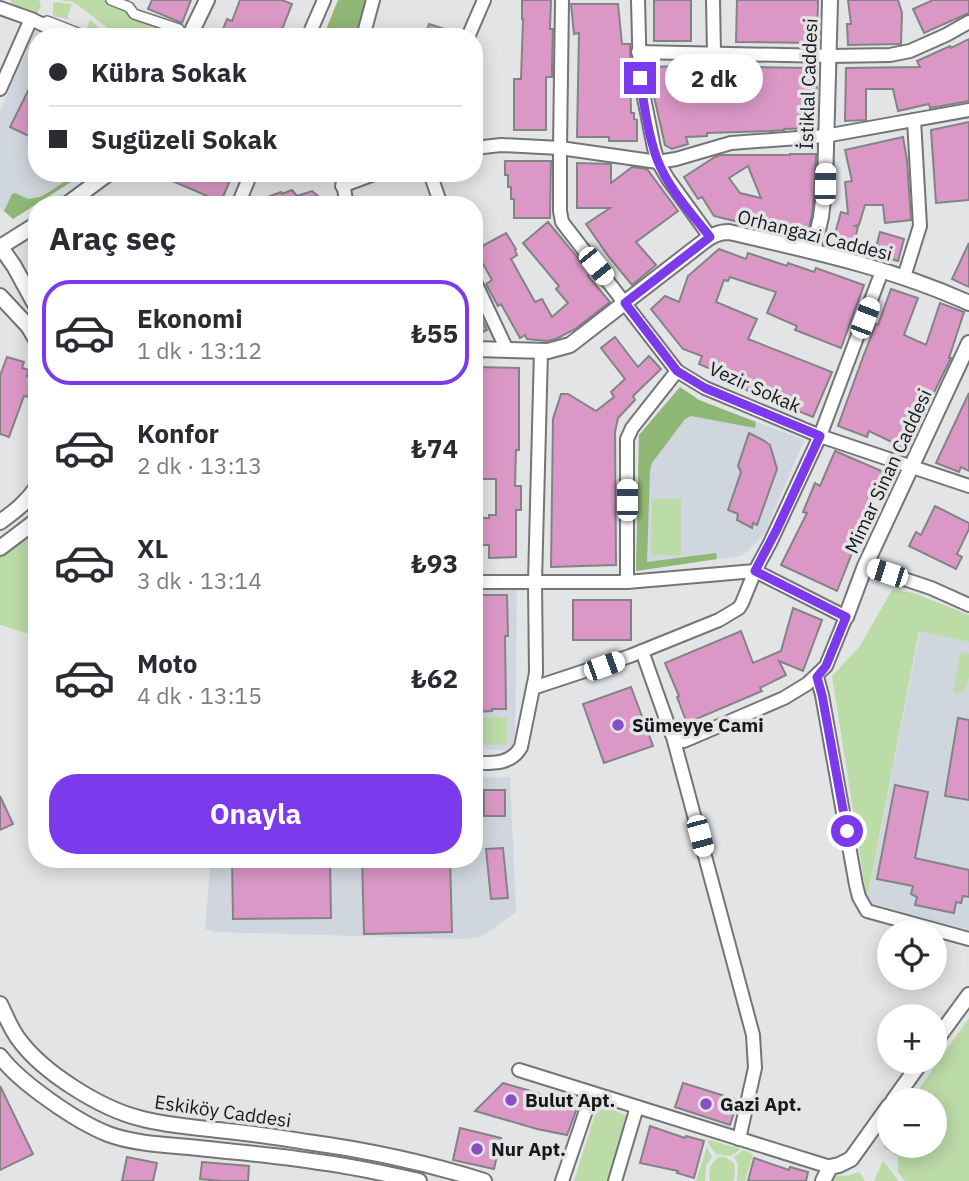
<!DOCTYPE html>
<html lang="tr">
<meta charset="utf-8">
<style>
body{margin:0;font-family:"IBM Plex Sans",sans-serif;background:#f7f7f7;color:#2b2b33;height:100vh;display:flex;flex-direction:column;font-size:26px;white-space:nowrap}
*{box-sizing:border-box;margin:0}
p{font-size:23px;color:#7c7c81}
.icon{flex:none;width:38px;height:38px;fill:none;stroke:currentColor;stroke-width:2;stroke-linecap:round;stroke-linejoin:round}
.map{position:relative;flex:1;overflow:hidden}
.drawer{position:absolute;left:28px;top:196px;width:455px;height:672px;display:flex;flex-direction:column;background:#fff;border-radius:28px;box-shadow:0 4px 18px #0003}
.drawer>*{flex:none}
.guide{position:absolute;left:28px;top:28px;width:455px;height:154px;border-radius:28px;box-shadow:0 4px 18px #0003;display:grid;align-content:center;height:154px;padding:0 21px;background:#fff}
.controls{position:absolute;left:877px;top:920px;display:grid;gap:14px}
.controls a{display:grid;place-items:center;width:70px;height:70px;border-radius:50%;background:#fff;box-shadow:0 4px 18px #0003;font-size:35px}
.end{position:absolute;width:32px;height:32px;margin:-16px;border:9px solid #7c3aed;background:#fff;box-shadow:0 0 0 4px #fff}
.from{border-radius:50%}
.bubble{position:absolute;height:49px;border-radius:24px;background:#fff;box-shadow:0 4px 18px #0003;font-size:23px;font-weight:700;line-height:49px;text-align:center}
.car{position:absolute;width:21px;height:42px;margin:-21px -10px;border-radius:9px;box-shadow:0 0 5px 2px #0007;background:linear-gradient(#fff 24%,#345 0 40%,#fff 0 76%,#345 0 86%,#fff 0)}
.guide b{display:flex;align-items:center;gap:24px;height:66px;font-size:26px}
.guide b+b{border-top:2px solid #e1e1e2}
.guide i{width:18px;height:18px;background:#2b2b33}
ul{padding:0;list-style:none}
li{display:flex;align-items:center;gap:21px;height:105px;margin:0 14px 10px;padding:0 7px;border:4px solid transparent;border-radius:28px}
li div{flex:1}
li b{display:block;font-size:26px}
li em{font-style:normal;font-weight:700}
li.active{border-color:#7c3aed}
li>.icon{width:63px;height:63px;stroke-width:1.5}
h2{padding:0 21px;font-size:32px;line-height:84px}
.button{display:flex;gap:14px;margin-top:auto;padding:14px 21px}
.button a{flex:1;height:80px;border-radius:28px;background:#7c3aed;color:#fff;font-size:28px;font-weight:700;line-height:80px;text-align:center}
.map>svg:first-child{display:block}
.built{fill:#d0d6dd}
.green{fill:#bbdba7}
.forest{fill:#8fb775}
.building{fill:#db98c7;stroke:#848384;stroke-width:2;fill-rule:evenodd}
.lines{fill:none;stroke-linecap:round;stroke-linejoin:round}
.pedestrian-casing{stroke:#747576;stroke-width:12}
.minor-casing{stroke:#747576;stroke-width:16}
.tertiary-casing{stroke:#747576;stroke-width:18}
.pedestrian{stroke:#fff;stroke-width:9}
.minor{stroke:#fff;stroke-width:12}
.tertiary{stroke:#fff;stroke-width:14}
.route{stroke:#7c3aed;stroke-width:9}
.poi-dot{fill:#8b4ec4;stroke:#e3e4e6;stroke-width:2.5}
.labels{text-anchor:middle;stroke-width:7;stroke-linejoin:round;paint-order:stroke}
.street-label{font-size:19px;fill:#171818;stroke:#e3e4e6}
.poi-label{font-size:19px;font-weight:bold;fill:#171818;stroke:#e3e4e6;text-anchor:start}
</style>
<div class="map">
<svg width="969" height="1181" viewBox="0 0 969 1181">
<rect width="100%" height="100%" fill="#e3e4e6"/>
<g class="built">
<path d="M35 31 48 37H37V173H85L13 219 0 208V111Z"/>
<path d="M680 387 699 400 804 440 764 535 747 552 740 556 636 571 639 435Z"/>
<path d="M474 589H517L515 742 512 750 474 749Z"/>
<path d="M920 631 969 642V930L867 902Z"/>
<path d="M510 777 516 912 481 937 460 939 216 932 205 929 211 859H474V778Z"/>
</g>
<g class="green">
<path d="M10 0H39L41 6 37 14 13 5Z"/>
<path d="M59 0H109L158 25 157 28 154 30 117 32 109 29 74 2Z"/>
<path d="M53 2 72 4 67 19 53 16Z"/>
<path d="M90 20 107 34 106 37H96L85 33Z"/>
<path d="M652 499H681V555H651Z"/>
<path d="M37 526V636L0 625V557Z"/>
<path d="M892 590 914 593 969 615V642L919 631 867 900 832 676 860 646Z"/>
<path d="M961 652 969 654V677L963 694 953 692Z"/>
<path d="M474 717 507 718V745L474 744Z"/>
<path d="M969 1018V1181H905L898 1172V1157L883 1147 889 1139V1146H934V1101H917L923 1093 919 1089Z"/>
<path d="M600 1105 628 1116 608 1181H574L597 1108Z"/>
<path d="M709 1140 741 1149 731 1156 716 1154 708 1143Z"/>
<path d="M707 1147 712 1157 706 1166 705 1181H696Z"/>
<path d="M743 1150 753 1154 745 1181H737L738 1164 734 1157Z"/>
<path d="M719 1157H725L734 1163 735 1175 733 1181H710C707 1172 711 1162 719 1157Z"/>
<path d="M883 1161 898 1180 897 1181H874Z"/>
<path d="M859 1172 865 1181H830L833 1175 847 1176Z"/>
</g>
<g class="forest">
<path d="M338 0H367L357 37H323Z"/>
<path d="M77 173H85L13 219 4 211 12 194 15 193 28 199 40 197 49 192Z"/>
<path d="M680 387 699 400 756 422 755 428 691 416 685 419 652 463 650 470 647 562 716 553 717 559 636 571 639 435Z"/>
</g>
<g class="building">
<path d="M152 0H191L182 23 148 9Z"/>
<path d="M240 0H282L292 4 279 37H220L227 19 232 21Z"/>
<path d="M522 0H551L550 29H553L552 62V77H546V130H514V79H521L523 19H522Z"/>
<rect x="654" y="0" width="37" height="41"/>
<path d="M737 0H818L817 43 736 42Z"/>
<path d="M848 0H898L902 13 901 44 848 45 847 24H851Z"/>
<path d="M933 0H969V13L924 33 913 9Z"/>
<path d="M571 4H618L622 44H630L631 113H634V119L637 120V141H609V137H577L579 33 574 34Z"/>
<path d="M429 24 460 34 459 37H425Z"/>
<path d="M969 39V101L930 108 929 104 898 111 893 89H866V120L845 121 846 68 920 67 917 61 950 46 951 48Z"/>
<path d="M685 66 817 68 816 128 784 129V130L770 131 707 133V136L686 137 688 144 672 149 665 145 651 83 650 67Z"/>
<path d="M37 73V140L10 127Z"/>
<path d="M969 122V200L936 203 931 130Z"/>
<path d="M903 137 907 160 911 220 885 223 883 205H865L859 225 855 226 858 227 854 243 834 237 841 212 848 214 845 182 852 181 845 150Z"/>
<path d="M790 154H816L815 183 812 215 807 236 803 238 714 216 702 197 698 199 684 177 715 157 720 155H790ZM748 166 761 198 740 193 729 178Z"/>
<path d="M505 161H551L550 218H514V199H511V187H508V175H505Z"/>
<path d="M577 163 611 164V183L632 167 647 169 678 211 636 242 656 265 632 285 609 257 586 224 610 208H577Z"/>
<path d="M173 173H233L221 202 170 180Z"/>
<path d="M292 190 297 196 312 191 318 196 322 205H257L268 200 267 197 281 192 282 194Z"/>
<path d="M548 222 587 269 591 274 588 276 610 302 575 329 556 339 547 341 527 339 525 335 520 338 501 304 498 306 486 284 492 280 475 250 506 233 516 249 515 250 517 255 511 259 535 302 542 299 552 317 568 303 556 289 559 286 523 243Z"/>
<path d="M880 232 904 239 898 261 874 255Z"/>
<path d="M969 243V287L952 279Z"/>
<path d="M719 249 746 259 748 253 787 266 788 263 814 272 816 268 864 285 841 348 795 330 797 326 767 313 776 292 730 277 728 281 724 280 716 302 757 319 748 339 832 372 813 417 739 387 741 382 699 364 702 356 683 349 651 309 665 296 679 302 688 276Z"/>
<path d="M891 289 918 298 904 335 926 345 940 303 964 312 949 358H951L906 449 869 431 867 437 838 426 863 357 876 324 878 325Z"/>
<path d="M474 303 487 330 474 336Z"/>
<path d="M615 337 638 367 649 356 661 369 633 396 635 400 618 418 615 432 616 565 551 567 553 419 561 394H568L596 411 614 397 611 392 625 379 601 348Z"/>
<path d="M7 357 24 362 22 368 29 370 27 376 35 378 29 397 24 396 9 437 0 434V376Z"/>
<path d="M474 367 519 368V450H516L515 486H521V510H516V557L489 558V545H474V518H489V515H496V479H474Z"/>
<path d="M969 393V471L961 467 959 472 936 463Z"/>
<path d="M749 433 763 440 770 445 777 469 757 525 753 523 752 528 737 520 738 514 728 510 741 472 738 466Z"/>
<path d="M835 451 884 472 867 511 872 513 856 543 837 591 781 565 807 513 803 512 815 483 820 486Z"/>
<path d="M935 506 969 523V529L957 554 962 557 956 569 909 546 916 532 921 535Z"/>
<path d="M474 595H507L508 636H505L506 709H492V711L474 712Z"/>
<rect x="573" y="600" width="58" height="40"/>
<path d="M793 608 822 620 803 671 779 661 786 675 760 688 762 691 687 723 677 697 679 696 665 663 741 631 753 663 781 651Z"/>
<path d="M631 687 653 746 604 763 583 704Z"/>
<path d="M958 718 969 720V800L945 796Z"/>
<path d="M895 785 928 792 915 858 969 870V897L963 896 961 903 956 902 954 913 915 905 917 897 911 894 913 886 877 879Z"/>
<rect x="484" y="790" width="21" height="26"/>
<path d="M0 796 13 824 0 830Z"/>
<path d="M503 848 508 898 491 899 486 849Z"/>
<path d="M232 859H330L331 918 233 919Z"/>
<path d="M362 859H450L452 932 364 934Z"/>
<path d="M503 1083 538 1093V1094L579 1103 567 1135 537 1129 475 1111Z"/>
<path d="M683 1083 738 1100 730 1125 675 1107Z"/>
<path d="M0 1086 33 1154 0 1170Z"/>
<path d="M650 1126 685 1138 686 1136 704 1141 694 1178 677 1173 678 1171 640 1163Z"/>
<path d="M460 1128 501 1138 494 1169 453 1160Z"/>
<path d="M127 1157 157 1163 153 1181H122Z"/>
<path d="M754 1158 789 1170 790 1167 808 1172 806 1181H748Z"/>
<path d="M202 1162 249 1166 248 1181H221L200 1179Z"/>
</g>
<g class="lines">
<defs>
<g id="pedestrian">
<path d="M111 0 129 7 134 14 179 29 181 33 180 37"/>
<path d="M47 21 88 37"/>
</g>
<g id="minor">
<path d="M562 0 560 148V211L562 222 677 371 705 388 820 436 969 486"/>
<path d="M638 0 640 78 654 148 658 162 668 179 710 237"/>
<path d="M713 0 714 53"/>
<path d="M0 8 31 19 69 37"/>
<path d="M308 37 324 0"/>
<path d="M363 37 373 0"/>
<path d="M468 37 484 0"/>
<path d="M638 52 829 56 890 55 910 51 946 35 969 22"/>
<path d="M0 89 31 19"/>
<path d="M474 148 501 145 560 148 658 162 676 159 731 143 825 136 969 110"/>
<path d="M341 173 347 205"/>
<path d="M430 173 441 205"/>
<path d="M342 186 377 173"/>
<path d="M238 205 251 173"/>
<path d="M904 277 920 226 914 120"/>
<path d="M474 280 507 350"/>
<path d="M865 566 931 588 969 605"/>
<path d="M474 582H627L755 571 846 617 826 666 807 684 784 698 684 741 676 740 671 733 642 651"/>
<path d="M627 582V439L632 428 677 371"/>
<path d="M817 677 822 695 856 885 859 897 867 911 969 939"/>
<path d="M533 688 536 673 535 582 541 351"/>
<path d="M673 737 753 1035 755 1068 739 1139"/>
<path d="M474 763C492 763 511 765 521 747L533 688 630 656 719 620 739 608 742 603 755 571 770 543 820 436 882 271"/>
<path d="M519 1070 830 1167"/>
<path d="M562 1181 592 1093"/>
<path d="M615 1181 637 1107"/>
</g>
<g id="tertiary">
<path d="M189 37 207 0"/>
<path d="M66 205 109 173"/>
<path d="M0 246 14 266 37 308"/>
<path d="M0 247 37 224"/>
<path d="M813 251 821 217 825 184 830 0"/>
<path d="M0 296 28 326 37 341"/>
<path d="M474 349 548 351 570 345 702 243C711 236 718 232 729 232 812 251 892 268 969 303"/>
<path d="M0 522C14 512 27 502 37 487"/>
<path d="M0 548 37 520"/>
<path d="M846 617 865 566 969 343"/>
<path d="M0 1004C6 1016 11 1030 20 1041 44 1073 100 1108 139 1118 164 1125 191 1127 218 1130 248 1133 278 1137 307 1142 367 1150 427 1163 484 1181"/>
<path d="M934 1043 969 995"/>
<path d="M0 1056C19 1082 77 1122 108 1134 137 1145 176 1145 208 1149 245 1153 282 1156 319 1162 353 1166 386 1174 419 1181"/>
<path d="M893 1101 921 1062"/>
<path d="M823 1181 830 1167 839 1165 851 1159 889 1106"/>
</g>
</defs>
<use href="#pedestrian" class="pedestrian-casing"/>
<use href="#minor" class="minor-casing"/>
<use href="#tertiary" class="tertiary-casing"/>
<use href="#pedestrian" class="pedestrian"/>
<use href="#minor" class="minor"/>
<use href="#tertiary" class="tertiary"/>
</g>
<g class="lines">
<path class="route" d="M640 78C644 105 648 134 657 159 668 188 691 213 710 237L625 303 677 371 705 388 820 436 777 529 755 571 846 617 826 666 817 677 822 695 847 831"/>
</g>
<g class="poi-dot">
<circle cx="618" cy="725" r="7"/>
<circle cx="511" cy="1100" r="7"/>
<circle cx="706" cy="1104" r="7"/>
<circle cx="477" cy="1149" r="7"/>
</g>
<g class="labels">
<g class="street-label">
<text transform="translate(808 84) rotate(-88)" y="7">İstiklal Caddesi</text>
<text transform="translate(815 235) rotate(14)" y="7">Orhangazi Caddesi</text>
<text transform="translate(755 387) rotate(24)" y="7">Vezir Sokak</text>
<text transform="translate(888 471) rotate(-65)" y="7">Mimar Sinan Caddesi</text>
<text transform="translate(223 1111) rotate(8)" y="7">Eskiköy Caddesi</text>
</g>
<g class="poi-label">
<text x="632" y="732">Sümeyye Cami</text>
<text x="525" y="1107">Bulut Apt.</text>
<text x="720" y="1111">Gazi Apt.</text>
<text x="491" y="1156">Nur Apt.</text>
</g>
</g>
</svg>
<div class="controls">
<a><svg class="icon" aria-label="locate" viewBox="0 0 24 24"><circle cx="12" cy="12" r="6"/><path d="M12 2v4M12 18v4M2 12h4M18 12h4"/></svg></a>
<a>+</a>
<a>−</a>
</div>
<i class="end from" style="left:847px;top:831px"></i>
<i class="end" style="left:640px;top:78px"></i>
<div class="bubble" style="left:665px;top:54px;width:98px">2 dk</div>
<i class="car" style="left:825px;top:184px;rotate:1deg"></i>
<i class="car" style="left:596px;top:266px;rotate:141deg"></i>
<i class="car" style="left:865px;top:318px;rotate:21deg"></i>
<i class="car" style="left:627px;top:500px;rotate:0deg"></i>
<i class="car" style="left:887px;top:573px;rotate:288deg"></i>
<i class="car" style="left:604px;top:666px;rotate:70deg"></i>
<i class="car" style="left:700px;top:836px;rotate:165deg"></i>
<div class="guide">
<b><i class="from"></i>Kübra Sokak</b>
<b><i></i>Sugüzeli Sokak</b>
</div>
<section class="drawer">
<h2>Araç seç</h2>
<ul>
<li class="active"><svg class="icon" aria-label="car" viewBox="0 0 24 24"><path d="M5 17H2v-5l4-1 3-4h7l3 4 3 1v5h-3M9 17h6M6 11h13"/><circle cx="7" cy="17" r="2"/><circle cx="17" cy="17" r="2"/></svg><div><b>Ekonomi</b><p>1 dk · 13:12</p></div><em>₺55</em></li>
<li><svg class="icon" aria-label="car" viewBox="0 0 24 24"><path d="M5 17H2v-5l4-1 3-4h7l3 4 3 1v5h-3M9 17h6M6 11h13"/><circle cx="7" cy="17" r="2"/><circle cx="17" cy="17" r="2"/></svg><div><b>Konfor</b><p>2 dk · 13:13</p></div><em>₺74</em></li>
<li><svg class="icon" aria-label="car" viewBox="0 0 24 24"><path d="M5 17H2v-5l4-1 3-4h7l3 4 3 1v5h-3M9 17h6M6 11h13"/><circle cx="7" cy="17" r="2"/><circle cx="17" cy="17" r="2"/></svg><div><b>XL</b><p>3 dk · 13:14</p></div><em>₺93</em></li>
<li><svg class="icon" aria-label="car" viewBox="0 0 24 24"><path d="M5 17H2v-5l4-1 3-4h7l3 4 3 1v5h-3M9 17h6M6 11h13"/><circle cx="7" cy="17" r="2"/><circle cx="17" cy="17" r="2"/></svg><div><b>Moto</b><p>4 dk · 13:15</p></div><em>₺62</em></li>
</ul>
<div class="button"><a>Onayla</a></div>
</section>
</div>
